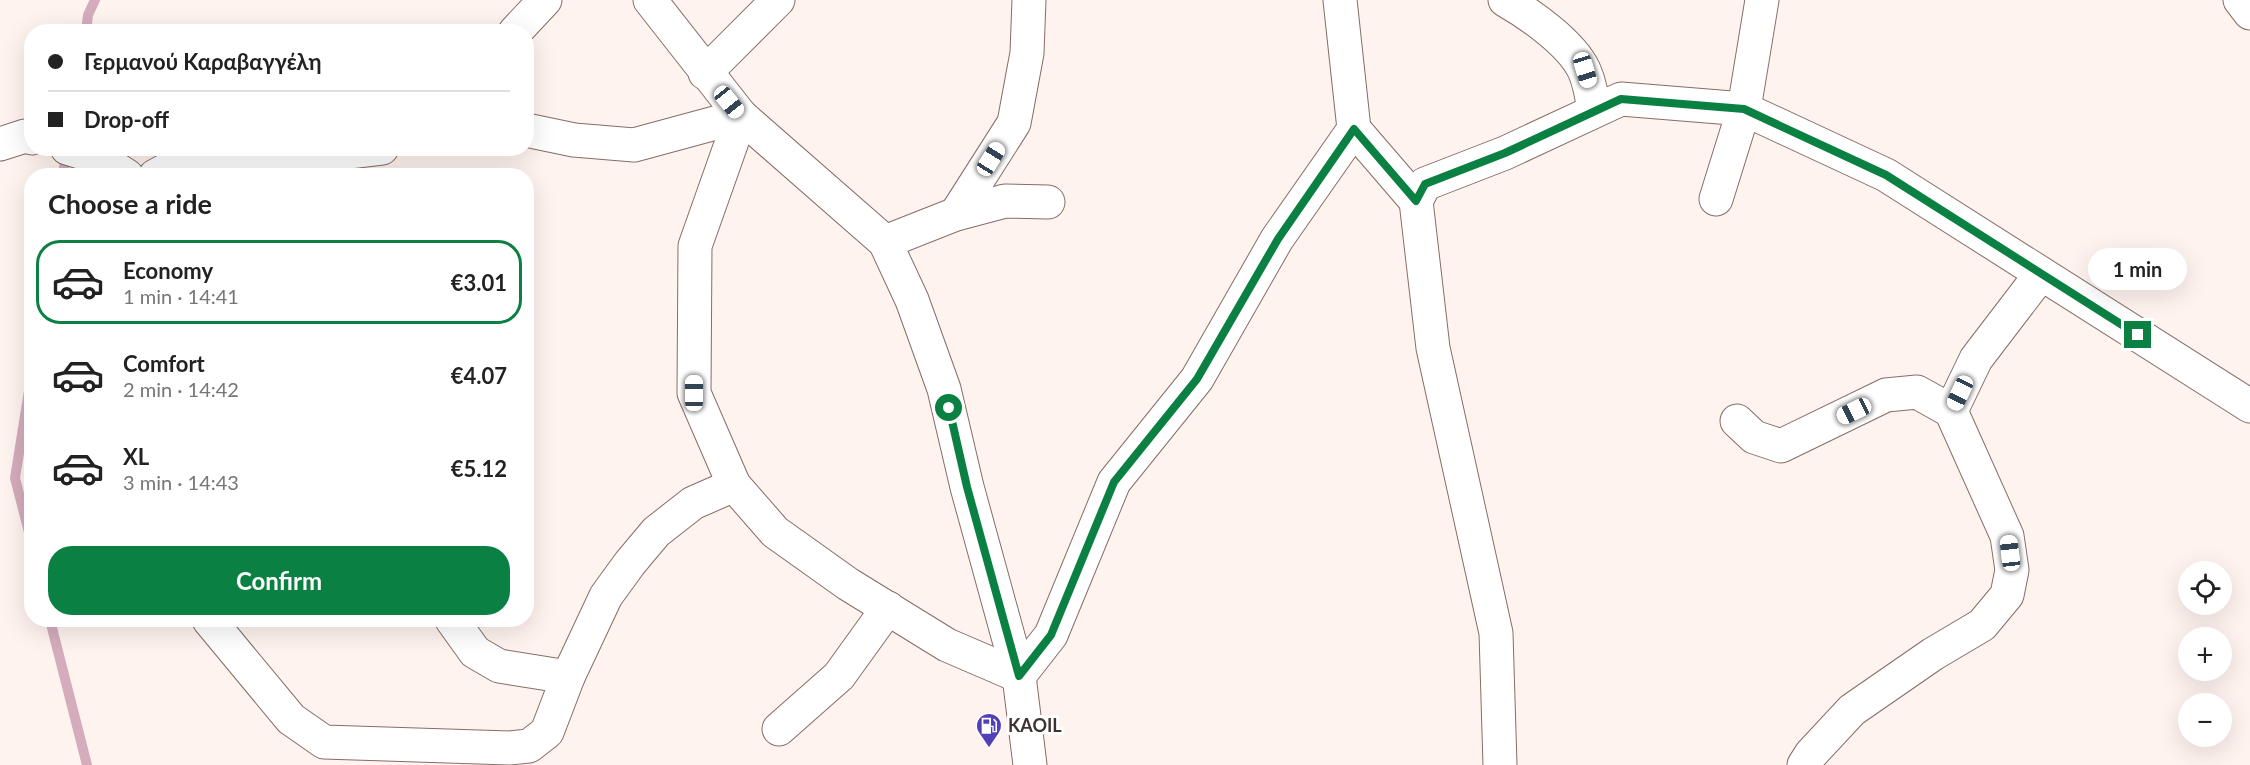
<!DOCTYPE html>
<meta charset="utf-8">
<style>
body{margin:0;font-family:Lato,sans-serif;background:#f6f6f6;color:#222;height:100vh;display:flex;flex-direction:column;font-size:22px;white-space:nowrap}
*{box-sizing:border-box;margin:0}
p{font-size:20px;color:#767676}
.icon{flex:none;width:33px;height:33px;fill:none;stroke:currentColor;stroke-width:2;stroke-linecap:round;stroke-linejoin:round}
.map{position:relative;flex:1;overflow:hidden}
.panel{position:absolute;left:24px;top:168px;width:510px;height:459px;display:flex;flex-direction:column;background:#fff;border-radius:24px;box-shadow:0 6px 24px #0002}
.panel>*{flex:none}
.top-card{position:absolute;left:24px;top:24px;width:510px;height:132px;border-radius:24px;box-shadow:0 6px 24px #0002;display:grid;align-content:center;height:132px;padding:0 24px;background:#fff}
.controls{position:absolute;left:2178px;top:561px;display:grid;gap:12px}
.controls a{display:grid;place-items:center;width:54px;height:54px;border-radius:50%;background:#fff;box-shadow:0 6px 24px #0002;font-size:30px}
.end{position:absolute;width:27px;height:27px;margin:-14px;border:8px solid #0b8043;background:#fff;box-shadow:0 0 0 3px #fff}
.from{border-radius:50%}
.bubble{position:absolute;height:42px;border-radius:21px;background:#fff;box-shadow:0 6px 24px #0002;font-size:20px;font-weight:700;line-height:42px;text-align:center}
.car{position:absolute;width:18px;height:36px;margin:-18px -9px;border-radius:8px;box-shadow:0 0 4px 2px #0007;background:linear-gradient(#fff 24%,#345 0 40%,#fff 0 76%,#345 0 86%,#fff 0)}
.top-card b{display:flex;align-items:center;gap:21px;height:57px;font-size:22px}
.top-card b+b{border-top:2px solid #e0e0e0}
.top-card i{width:15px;height:15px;background:#222}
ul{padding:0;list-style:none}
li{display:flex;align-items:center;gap:18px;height:84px;margin:0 12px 9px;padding:0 12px;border:3px solid transparent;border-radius:24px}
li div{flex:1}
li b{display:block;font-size:22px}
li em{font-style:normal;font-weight:700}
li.active{border-color:#0b8043}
li>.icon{width:54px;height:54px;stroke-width:1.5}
h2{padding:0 24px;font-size:27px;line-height:72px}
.cta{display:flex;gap:12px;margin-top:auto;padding:12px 24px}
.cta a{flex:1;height:69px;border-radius:24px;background:#0b8043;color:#fff;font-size:24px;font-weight:700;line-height:69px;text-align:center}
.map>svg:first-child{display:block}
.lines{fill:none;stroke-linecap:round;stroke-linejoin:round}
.stream{stroke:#d5acbc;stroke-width:10}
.street-casing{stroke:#866d65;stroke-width:35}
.secondary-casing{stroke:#866d65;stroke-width:35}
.street{stroke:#fff;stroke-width:33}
.secondary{stroke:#fff;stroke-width:33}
.route{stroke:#0b8043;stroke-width:8}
.labels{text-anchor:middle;stroke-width:6;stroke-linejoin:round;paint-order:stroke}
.poi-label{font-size:18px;font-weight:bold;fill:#3e3330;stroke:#fff;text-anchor:start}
</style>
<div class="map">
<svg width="2250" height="765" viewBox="0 0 2250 765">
<rect width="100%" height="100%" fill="#fff3ef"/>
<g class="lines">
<g class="stream">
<path d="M86 32 88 15 95 0"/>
<path d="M63 176 66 152"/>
<path d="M32 372 15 478 32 544"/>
<path d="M50 620 87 765"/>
</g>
<defs>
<g id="street">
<path d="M1505 0C1531 15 1571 43 1584 70 1590 83 1592 97 1594 111"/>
<path d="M2240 0 2250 13"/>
<path d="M515 32 545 0"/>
<path d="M705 73 778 0"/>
<path d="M741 116 695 246 694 393 734 485 775 532 848 584 947 645 1019 676"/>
<path d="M1354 129 1416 201"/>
<path d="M526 130 574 140 634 145 741 116"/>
<path d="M0 144 25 136 32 138"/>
<path d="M67 148 99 158 127 176"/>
<path d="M155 176 177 164 340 153 382 148"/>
<path d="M1716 199 1744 109 1762 0"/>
<path d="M956 214 1014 123 1027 53 1029 0"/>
<path d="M885 242 956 214 1005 201 1048 202"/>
<path d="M1951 411 1976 359 2041 274"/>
<path d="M1737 421 1754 437 1781 446 1886 395 1917 392 1951 411 2007 536 2012 570 2007 595 1982 625 1933 654 1852 710 1811 754 1804 765"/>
<path d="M209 620 291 719 324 742 509 748 529 746 547 732 568 677 606 596 630 563 656 532 693 503 734 485"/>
<path d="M452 620 475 652 499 666 568 677"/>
<path d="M779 729 839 676 888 608"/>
<path d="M1500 765 1496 633 1433 348 1416 201 1425 184 1505 153 1621 99 1744 109 1886 175 2250 406"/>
</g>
<g id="secondary">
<path d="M650 0 741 116 885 242 912 300 944 389 967 487 1019 676 1030 765"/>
<path d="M1019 676 1051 635 1114 482 1197 379 1277 239 1354 129 1340 0"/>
</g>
</defs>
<use href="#street" class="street-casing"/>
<use href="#secondary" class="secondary-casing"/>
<use href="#street" class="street"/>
<use href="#secondary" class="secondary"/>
</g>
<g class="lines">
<path class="route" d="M949 408 967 487 1019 676 1051 635 1114 482 1197 379 1278 239 1354 129 1416 201 1425 184 1505 153 1621 99 1744 109 1886 175 2138 335"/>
</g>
<defs>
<symbol id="fuel-pin" viewBox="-11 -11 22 30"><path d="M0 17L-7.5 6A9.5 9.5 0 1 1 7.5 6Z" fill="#5240b7" stroke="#fff"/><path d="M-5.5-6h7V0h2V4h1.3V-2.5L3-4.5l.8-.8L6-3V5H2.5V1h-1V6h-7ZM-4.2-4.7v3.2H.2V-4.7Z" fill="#fff"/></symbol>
</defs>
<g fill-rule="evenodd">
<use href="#fuel-pin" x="974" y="711" width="30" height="40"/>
</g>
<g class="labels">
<g class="poi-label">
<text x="1008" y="732">KAOIL</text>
</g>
</g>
</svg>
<div class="controls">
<a><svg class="icon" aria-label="locate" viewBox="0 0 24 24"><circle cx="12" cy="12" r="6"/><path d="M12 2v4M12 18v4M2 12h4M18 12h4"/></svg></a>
<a>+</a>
<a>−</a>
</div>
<i class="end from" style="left:949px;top:408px"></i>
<i class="end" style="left:2138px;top:335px"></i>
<div class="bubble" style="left:2088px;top:248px;width:99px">1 min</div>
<i class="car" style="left:1585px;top:70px;rotate:163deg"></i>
<i class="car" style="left:729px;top:102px;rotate:141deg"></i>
<i class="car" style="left:991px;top:159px;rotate:32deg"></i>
<i class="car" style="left:694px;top:393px;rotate:0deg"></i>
<i class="car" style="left:1960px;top:393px;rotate:205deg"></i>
<i class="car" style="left:1854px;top:411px;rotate:244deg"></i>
<i class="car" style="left:2010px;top:553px;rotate:353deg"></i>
<div class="top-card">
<b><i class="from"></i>Γερμανού Καραβαγγέλη</b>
<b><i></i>Drop-off</b>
</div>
<section class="panel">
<h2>Choose a ride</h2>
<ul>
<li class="active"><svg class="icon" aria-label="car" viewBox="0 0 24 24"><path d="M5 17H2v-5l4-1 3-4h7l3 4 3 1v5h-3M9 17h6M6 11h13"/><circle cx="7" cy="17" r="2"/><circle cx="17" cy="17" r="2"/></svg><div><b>Economy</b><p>1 min · 14:41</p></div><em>€3.01</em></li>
<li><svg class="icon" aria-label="car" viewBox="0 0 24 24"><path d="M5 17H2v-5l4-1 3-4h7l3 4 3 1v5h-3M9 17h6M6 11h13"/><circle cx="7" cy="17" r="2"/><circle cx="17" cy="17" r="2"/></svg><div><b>Comfort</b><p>2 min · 14:42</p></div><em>€4.07</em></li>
<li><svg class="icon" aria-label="car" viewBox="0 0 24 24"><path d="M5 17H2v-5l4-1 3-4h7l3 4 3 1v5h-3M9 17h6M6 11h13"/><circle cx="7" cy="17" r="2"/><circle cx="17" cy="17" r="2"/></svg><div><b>XL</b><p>3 min · 14:43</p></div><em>€5.12</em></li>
</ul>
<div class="cta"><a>Confirm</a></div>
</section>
</div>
